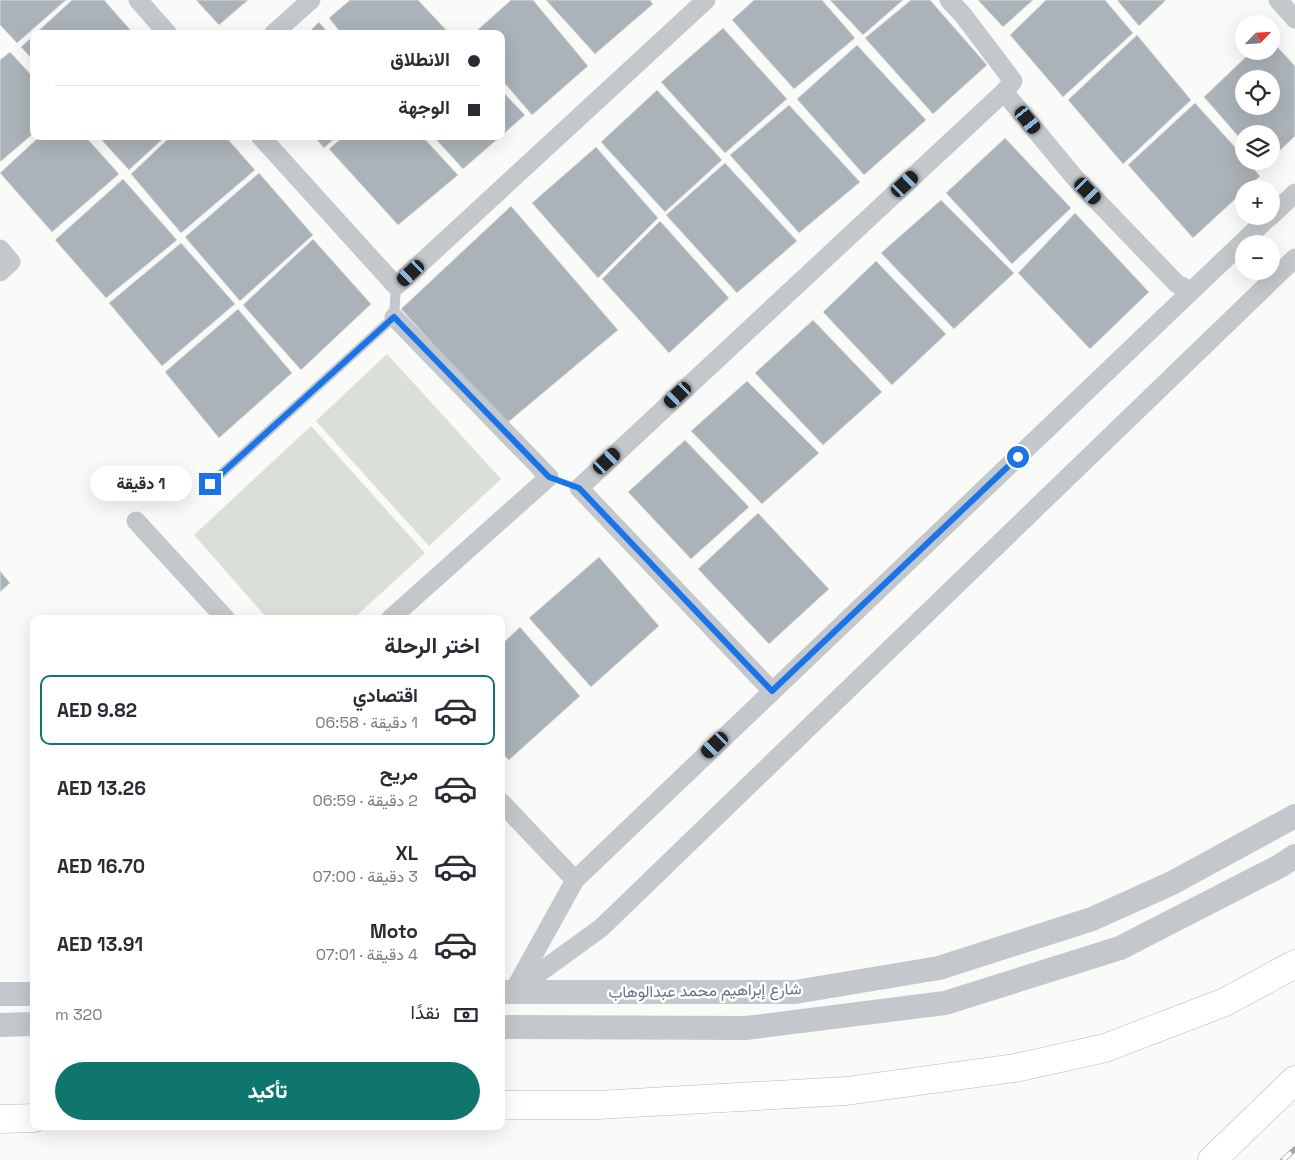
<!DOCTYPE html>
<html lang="ar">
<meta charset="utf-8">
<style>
body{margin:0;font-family:"Space Grotesk",Vazirmatn,sans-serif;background:#f2f2f3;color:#2b2b33;direction:rtl;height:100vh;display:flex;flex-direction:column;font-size:19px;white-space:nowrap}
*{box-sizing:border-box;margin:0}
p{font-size:16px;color:#7c7c81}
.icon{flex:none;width:28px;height:28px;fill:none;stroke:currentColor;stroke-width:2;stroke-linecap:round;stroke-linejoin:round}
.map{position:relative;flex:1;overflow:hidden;direction:ltr}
.drawer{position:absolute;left:30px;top:615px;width:475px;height:515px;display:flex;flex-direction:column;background:#fff;border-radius:10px;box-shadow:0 5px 20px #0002;direction:rtl}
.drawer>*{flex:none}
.guide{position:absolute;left:30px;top:30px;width:475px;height:110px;border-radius:10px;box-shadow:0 5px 20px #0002;direction:rtl;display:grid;align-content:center;height:110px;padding:0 25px;background:#fff}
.needle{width:32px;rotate:65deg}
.buttons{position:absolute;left:1235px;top:15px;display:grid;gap:10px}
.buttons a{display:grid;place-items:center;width:45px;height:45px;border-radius:50%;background:#fff;box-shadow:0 5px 20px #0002;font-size:25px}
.end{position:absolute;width:22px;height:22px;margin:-11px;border:6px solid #1a73e8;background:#fff;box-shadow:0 0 0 2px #fff}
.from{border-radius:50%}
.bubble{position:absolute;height:35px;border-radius:18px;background:#fff;box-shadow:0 5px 20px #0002;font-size:16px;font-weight:800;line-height:35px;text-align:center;direction:rtl}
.car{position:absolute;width:15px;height:30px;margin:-15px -8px;border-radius:6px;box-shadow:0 0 4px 1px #0007;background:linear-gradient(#222 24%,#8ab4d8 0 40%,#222 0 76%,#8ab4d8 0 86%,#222 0)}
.guide b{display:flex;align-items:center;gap:18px;height:48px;font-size:19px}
.guide b+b{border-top:1px solid #e1e1e2}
.guide i{width:12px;height:12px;background:#2b2b33}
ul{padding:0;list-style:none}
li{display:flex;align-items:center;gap:15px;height:70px;margin:0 10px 8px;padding:0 15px;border:2px solid transparent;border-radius:10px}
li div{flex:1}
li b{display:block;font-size:19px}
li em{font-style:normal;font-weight:800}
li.current{border-color:#0f766e}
li>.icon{width:45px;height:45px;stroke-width:1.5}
h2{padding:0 25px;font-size:22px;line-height:60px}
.pay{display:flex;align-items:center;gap:12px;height:55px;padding:0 25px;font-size:19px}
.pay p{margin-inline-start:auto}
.primary-button{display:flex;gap:10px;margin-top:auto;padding:10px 25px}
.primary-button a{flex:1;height:58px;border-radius:30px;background:#0f766e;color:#fff;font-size:20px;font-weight:800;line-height:58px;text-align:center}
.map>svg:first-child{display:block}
.green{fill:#dadfd7}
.building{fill:#aab3b9;stroke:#dcdcda;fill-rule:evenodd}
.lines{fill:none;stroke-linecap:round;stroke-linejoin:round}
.motorway-casing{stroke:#b4b9bd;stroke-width:29}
.service{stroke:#c3c8cc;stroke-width:10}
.minor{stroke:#c3c8cc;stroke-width:19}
.tertiary{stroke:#c3c8cc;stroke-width:24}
.motorway{stroke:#fff;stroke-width:28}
.rail-casing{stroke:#a2aab0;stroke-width:5.5}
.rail{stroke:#fff;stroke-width:4;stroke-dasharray:11;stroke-linecap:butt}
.route{stroke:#1a73e8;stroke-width:6}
.labels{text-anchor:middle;stroke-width:5;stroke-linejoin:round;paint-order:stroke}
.street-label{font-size:16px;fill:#657683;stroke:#fff}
</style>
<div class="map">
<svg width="1295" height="1160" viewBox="0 0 1295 1160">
<rect width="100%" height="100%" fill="#fafaf8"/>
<g class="green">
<path d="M387 354 501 479 429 546 316 421Z"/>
<path d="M311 426 425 553 353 619H268L194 535Z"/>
</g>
<g class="building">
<path d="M0 0H66L17 43 0 25Z"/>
<path d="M72 0H104L134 34H35Z"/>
<path d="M196 0H248L219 25Z"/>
<path d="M350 0H418L450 34H342L329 18Z"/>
<path d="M511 0H533L588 66 532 115 501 79V34H473Z"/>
<path d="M546 0H650L653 4 595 54Z"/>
<path d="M754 0H822L855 38 794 89 732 20Z"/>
<path d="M830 0H903L863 35Z"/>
<path d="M911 0H930L987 65 933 114 865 38Z"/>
<path d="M978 0H1033L1003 27Z"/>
<path d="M1046 0H1105L1133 33 1063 97 1010 35Z"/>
<path d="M1117 0H1166L1139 26Z"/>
<path d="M319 22 329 34H307Z"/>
<path d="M723 28 787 99 725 153 661 82Z"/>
<path d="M34 35V61L21 47Z"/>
<path d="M1137 35 1191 100 1123 164 1068 100Z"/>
<path d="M1271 40 1295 66V136L1271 159V134H1244V143L1204 97 1252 51H1271ZM1244 79H1271V106H1244Z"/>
<path d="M857 45 926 120 864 175 797 99Z"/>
<path d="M10 52 34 78V133L0 162V60Z"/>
<path d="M501 90 525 115 501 136Z"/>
<path d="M657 90 722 160 665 212 601 142Z"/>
<path d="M1195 103 1244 157V161H1247L1260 176 1246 189H1244V191L1193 238 1128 165Z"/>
<path d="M789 105 860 182 799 233 730 155Z"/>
<path d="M40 136H85L119 174 52 232 0 173Z"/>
<path d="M98 136H166L129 170Z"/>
<path d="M171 136H225L255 170 181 233 131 174Z"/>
<path d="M314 136H337L324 148Z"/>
<path d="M344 136H422L458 175 398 225 329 149Z"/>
<path d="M433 136H501L463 169Z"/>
<path d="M1005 138 1071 208 1012 264 946 193Z"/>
<path d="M596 147 658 218 598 278 532 203Z"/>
<path d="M725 163 797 241 737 293 666 215Z"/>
<path d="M259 173 313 235 240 301 185 237Z"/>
<path d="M123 179 177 240 106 298 55 240Z"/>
<path d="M941 200 1014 273 954 329 881 253Z"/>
<path d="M511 206 618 330 506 424 401 309Z"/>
<path d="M1075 213 1149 292 1090 349 1018 273Z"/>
<path d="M660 221 729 298 669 353 602 279Z"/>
<path d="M313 239 371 304 301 370 243 305Z"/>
<path d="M181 243 235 304 162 366 109 303Z"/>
<path d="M876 261 946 334 892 385 823 312Z"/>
<path d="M238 309 292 373 219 438 165 372Z"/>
<path d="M813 320 882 392 823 445 755 373Z"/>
<path d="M747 381 819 453 762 504 691 431Z"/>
<path d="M685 440 749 507 691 559 628 492Z"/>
<path d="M758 513 829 589 769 644 698 569Z"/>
<path d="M599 557 659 626 591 687 529 618Z"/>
<path d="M0 571 10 583 0 592Z"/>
<path d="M520 627 580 696 509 760 501 753V645Z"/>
</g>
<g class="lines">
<defs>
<g id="motorway">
<path d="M501 1105H597L846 1091 1015 1068 1105 1048 1225 1002 1295 964"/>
<path d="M0 1119 34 1118"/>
<path d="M1212 1160 1295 1080"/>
</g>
</defs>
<use href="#motorway" class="motorway-casing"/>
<path class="service" d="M210 484 394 317 396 286"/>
<g class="minor">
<path d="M138 0 168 34"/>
<path d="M949 0 963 15 1013 81 1004 92 1075 178 1177 284 1191 291"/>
<path d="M1278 0 1295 19"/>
<path d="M273 34 311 0"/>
<path d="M260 136 396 286 706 0"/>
<path d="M1271 216 1295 193"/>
<path d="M0 249 11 262 0 272"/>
<path d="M136 521 226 619"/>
<path d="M390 619 549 477 394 317"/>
<path d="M772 691 579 488 1004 92"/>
<path d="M501 802 575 880"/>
<path d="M518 988 601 928 1295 258"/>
<path d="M513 992 575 880 1270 216"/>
</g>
<g class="tertiary">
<path d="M501 992H795L939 968 1092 919 1172 883 1295 816"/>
<path d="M0 994H34"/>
<path d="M0 1025 34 1024"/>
<path d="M501 1027 746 1028 945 1003 1120 948 1280 866 1295 856"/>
</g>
<use href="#motorway" class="motorway"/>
<defs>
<path id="rail" d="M1283 1160 1295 1149"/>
</defs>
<use href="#rail" class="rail-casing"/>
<use href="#rail" class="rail"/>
</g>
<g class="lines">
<path class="route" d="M210 484 394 317 549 477 579 488 772 691 1018 457"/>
</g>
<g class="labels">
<g class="street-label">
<text transform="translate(705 990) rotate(-1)" y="6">شارع إبراهيم محمد عبدالوهاب</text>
</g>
</g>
</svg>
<div class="buttons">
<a><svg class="needle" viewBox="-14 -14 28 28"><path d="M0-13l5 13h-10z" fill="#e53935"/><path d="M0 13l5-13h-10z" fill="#7c7c81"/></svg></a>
<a><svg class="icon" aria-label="locate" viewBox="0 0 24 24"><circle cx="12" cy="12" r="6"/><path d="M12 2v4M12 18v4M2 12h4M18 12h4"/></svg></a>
<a><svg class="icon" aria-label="layers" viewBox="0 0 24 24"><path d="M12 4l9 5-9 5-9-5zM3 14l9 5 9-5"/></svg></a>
<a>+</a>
<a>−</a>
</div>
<i class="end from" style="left:1018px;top:457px"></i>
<i class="end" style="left:210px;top:484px"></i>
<div class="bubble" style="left:90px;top:466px;width:102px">1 دقيقة</div>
<i class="car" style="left:1028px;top:120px;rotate:141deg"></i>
<i class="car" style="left:905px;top:184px;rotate:47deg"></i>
<i class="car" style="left:1088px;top:191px;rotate:136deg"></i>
<i class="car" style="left:411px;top:273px;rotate:227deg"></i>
<i class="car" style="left:678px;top:395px;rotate:227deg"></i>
<i class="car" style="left:607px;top:461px;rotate:47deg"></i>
<i class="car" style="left:715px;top:745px;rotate:226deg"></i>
<div class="guide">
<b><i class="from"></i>الانطلاق</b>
<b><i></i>الوجهة</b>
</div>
<section class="drawer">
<h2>اختر الرحلة</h2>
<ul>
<li class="current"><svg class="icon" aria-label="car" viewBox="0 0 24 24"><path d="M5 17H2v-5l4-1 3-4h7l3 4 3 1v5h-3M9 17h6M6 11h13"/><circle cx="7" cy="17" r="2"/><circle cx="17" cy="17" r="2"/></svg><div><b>اقتصادي</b><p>1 دقيقة · 06:58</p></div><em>AED 9.82</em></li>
<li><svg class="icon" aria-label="car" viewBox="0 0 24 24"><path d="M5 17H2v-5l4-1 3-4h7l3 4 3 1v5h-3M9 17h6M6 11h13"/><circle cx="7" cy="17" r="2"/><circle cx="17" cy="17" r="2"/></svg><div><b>مريح</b><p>2 دقيقة · 06:59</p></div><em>AED 13.26</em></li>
<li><svg class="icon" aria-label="car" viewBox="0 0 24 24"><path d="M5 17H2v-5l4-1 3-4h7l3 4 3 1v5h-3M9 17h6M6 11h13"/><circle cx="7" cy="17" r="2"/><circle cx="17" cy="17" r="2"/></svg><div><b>XL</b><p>3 دقيقة · 07:00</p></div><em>AED 16.70</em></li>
<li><svg class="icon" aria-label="car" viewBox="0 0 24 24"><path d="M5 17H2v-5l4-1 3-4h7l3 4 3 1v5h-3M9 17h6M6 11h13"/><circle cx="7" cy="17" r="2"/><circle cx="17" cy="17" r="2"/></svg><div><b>Moto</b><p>4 دقيقة · 07:01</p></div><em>AED 13.91</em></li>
</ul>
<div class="pay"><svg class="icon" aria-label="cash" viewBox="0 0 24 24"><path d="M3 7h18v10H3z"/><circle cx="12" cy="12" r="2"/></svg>نقدًا<p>320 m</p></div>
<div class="primary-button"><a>تأكيد</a></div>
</section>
</div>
